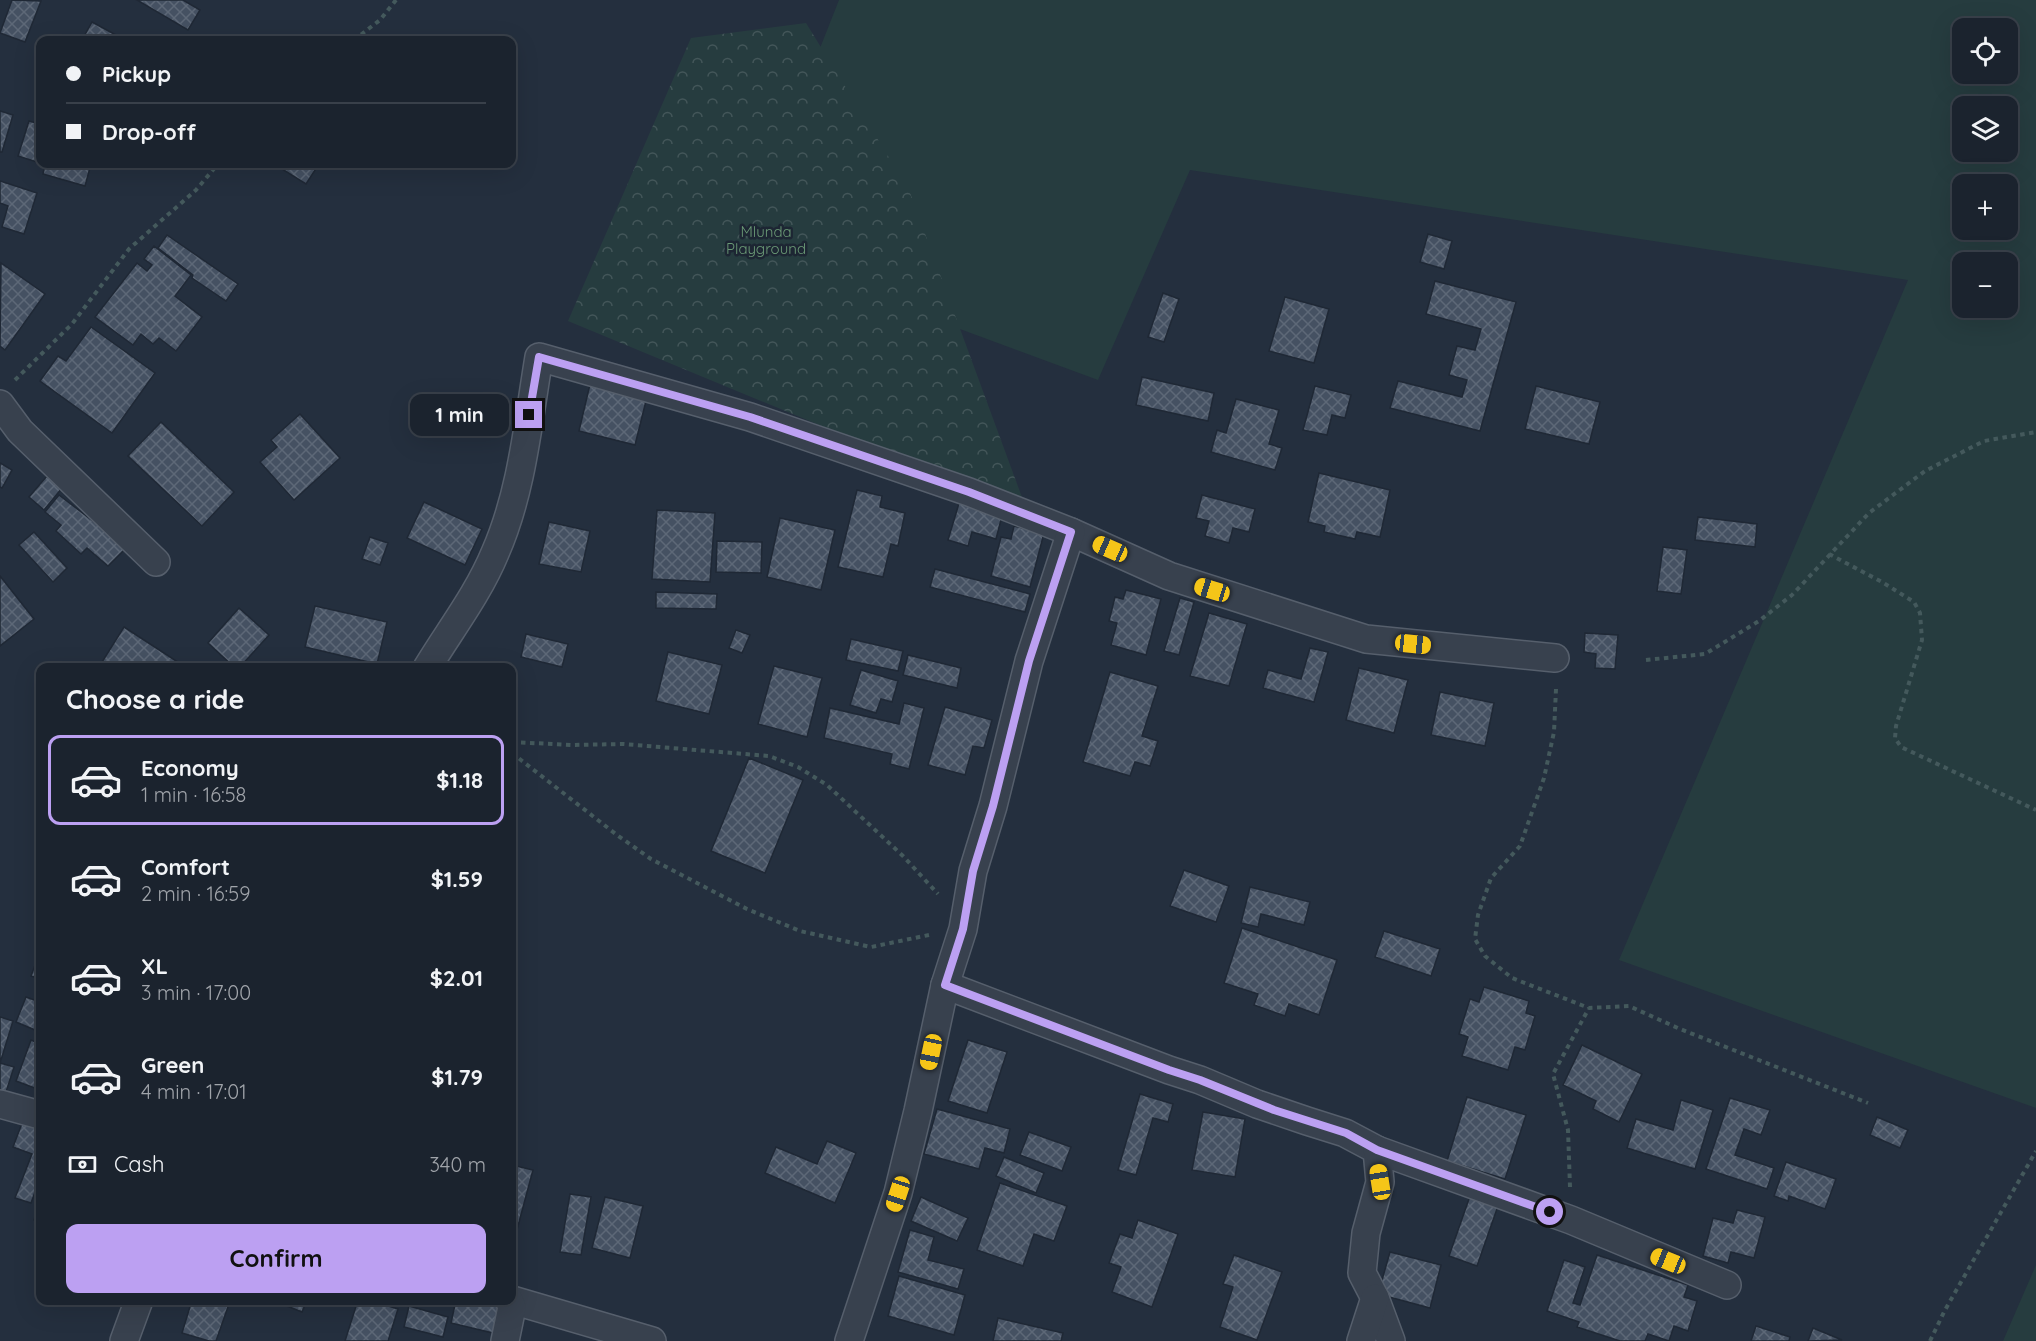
<!DOCTYPE html>
<meta charset="utf-8">
<style>
body{margin:0;font-family:Quicksand,sans-serif;background:#282f3a;color:#f1f3f6;height:100vh;display:flex;flex-direction:column;font-size:22px;white-space:nowrap}
*{box-sizing:border-box;margin:0}
p{font-size:20px;color:#a0a4aa}
.icon{flex:none;width:33px;height:33px;fill:none;stroke:currentColor;stroke-width:2;stroke-linecap:round;stroke-linejoin:round}
.map{position:relative;flex:1;overflow:hidden}
.details{position:absolute;left:36px;top:663px;width:480px;height:642px;display:flex;flex-direction:column;background:#1b232e;border-radius:12px;box-shadow:0 6px 24px #0002,0 0 0 2px #39404a}
.details>*{flex:none}
.hud{position:absolute;left:36px;top:36px;width:480px;height:132px;border-radius:12px;box-shadow:0 6px 24px #0002,0 0 0 2px #39404a;display:grid;align-content:center;height:132px;padding:0 30px;background:#1b232e}
.tools{position:absolute;left:1952px;top:18px;display:grid;gap:12px}
.tools a{display:grid;place-items:center;width:66px;height:66px;border-radius:12px;background:#1b232e;box-shadow:0 6px 24px #0002,0 0 0 2px #39404a;font-size:30px}
.end{position:absolute;width:27px;height:27px;margin:-14px;border:8px solid #bca0f2;background:#111;box-shadow:0 0 0 3px #111}
.from{border-radius:50%}
.bubble{position:absolute;height:42px;border-radius:12px;background:#1b232e;box-shadow:0 6px 24px #0002,0 0 0 2px #39404a;font-size:20px;font-weight:700;line-height:42px;text-align:center}
.car{position:absolute;width:18px;height:36px;margin:-18px -9px;border-radius:8px;box-shadow:0 0 4px 2px #0007;background:linear-gradient(#f5c518 24%,#345 0 40%,#f5c518 0 76%,#345 0 86%,#f5c518 0)}
.hud b{display:flex;align-items:center;gap:21px;height:57px;font-size:22px}
.hud b+b{border-top:2px solid #39404a}
.hud i{width:15px;height:15px;background:#f1f3f6}
ul{padding:0;list-style:none}
li{display:flex;align-items:center;gap:18px;height:90px;margin:0 12px 9px;padding:0 18px;border:3px solid transparent;border-radius:12px}
li div{flex:1}
li b{display:block;font-size:22px}
li em{font-style:normal;font-weight:700}
li.current{border-color:#bca0f2}
li>.icon{width:54px;height:54px;stroke-width:1.5}
h2{padding:0 30px;font-size:27px;line-height:72px}
.pay{display:flex;align-items:center;gap:15px;height:66px;padding:0 30px;font-size:22px}
.pay p{margin-inline-start:auto}
.action{display:flex;gap:12px;margin-top:auto;padding:12px 30px}
.action a{flex:1;height:69px;border-radius:12px;background:#bca0f2;color:#111;font-size:24px;font-weight:700;line-height:69px;text-align:center}
.map>svg:first-child{display:block}
.grass{fill:#263c3f;fill-rule:evenodd}
.park{fill:url(#park-crowns)}
.building{fill:url(#building-cross-hatch);stroke:#1f2835;stroke-width:1.5}
.lines{fill:none;stroke-linecap:round;stroke-linejoin:round}
.street-casing{stroke:#565f6c;stroke-width:30}
.path{stroke:#44595c;stroke-width:4;stroke-dasharray:4.5 4.5;stroke-linecap:butt}
.street{stroke:#38414e;stroke-width:27}
.route{stroke:#bca0f2;stroke-width:8}
.labels{text-anchor:middle;stroke-width:5;stroke-linejoin:round;paint-order:stroke}
.park-label{font-size:15px;fill:#6b9a76;stroke:#1d2633}
</style>
<div class="map">
<svg width="2036" height="1341" viewBox="0 0 2036 1341">
<defs>
<pattern id="park-crowns" width="20" height="18" patternUnits="userSpaceOnUse" patternTransform="scale(1.5)"><rect width="20" height="18" fill="#263c3f"/><path d="M2 6a3 3 0 1 1 6 0M12 15a3 3 0 1 1 6 0" fill="none" stroke="#435659"/></pattern>
<pattern id="building-cross-hatch" width="8" height="8" patternUnits="userSpaceOnUse" patternTransform="scale(1.5)"><rect width="8" height="8" fill="#455162"/><path d="M0 0l8 8M0 8l8-8" fill="none" stroke="#5d6877"/></pattern>
</defs>
<rect width="100%" height="100%" fill="#242f3e"/>
<g class="grass">
<path d="M839 0H2036V1108L1619 960 1908 280 1190 170 1098 380 741 248ZM1962 28H2007V74H1962ZM1962 106H2007V152H1962ZM1962 184H2007V230H1962ZM1962 262H2007V308H1962Z"/>
<path d="M2036 1265V1341H2003Z"/>
</g>
<path class="park" d="M806 23 909 190 1027 511 568 321 691 38Z"/>
<g class="building">
<path d="M12 0 41 1 25 42 0 33Z"/>
<path d="M137 0H183L200 10 188 30Z"/>
<path d="M92 22 116 35 113 40H82Z"/>
<path d="M0 111 13 115 2 152H0Z"/>
<path d="M29 121 40 124V163L18 156Z"/>
<path d="M45 164H91L85 186 43 174Z"/>
<path d="M274 164H319L306 184Z"/>
<path d="M0 181 37 193 24 234 2 227 8 206 0 203Z"/>
<path d="M1428 234 1452 241 1444 269 1420 262Z"/>
<path d="M167 235 238 284 226 301 192 278 193 275 158 248Z"/>
<path d="M154 246 191 275 175 296 202 317 176 351 159 338 153 344 141 334 133 345 95 317 137 263 147 271 152 265 144 259Z"/>
<path d="M1 263 45 294 5 350 0 346Z"/>
<path d="M1435 281 1516 302 1480 431 1390 408 1398 381 1462 397 1467 380 1449 375 1457 346 1475 350 1481 329 1426 314Z"/>
<path d="M1163 293 1179 299 1164 342 1148 337Z"/>
<path d="M1285 297 1329 309 1314 363 1269 351Z"/>
<path d="M91 327 155 373 112 433 40 381 58 356 66 361Z"/>
<path d="M1142 377 1214 393 1208 421 1136 405Z"/>
<path d="M591 380 648 393 635 445 579 431Z"/>
<path d="M1315 386 1351 395 1345 418 1332 415 1327 435 1303 430Z"/>
<path d="M1536 386 1600 402 1589 444 1525 429Z"/>
<path d="M1236 399 1279 410 1269 444 1282 448 1275 470 1211 452 1217 430 1226 433Z"/>
<path d="M300 414 340 458 294 500 260 462 277 447 271 440Z"/>
<path d="M161 422 234 492 202 526 128 456Z"/>
<path d="M0 463 12 470 2 488 0 487Z"/>
<path d="M1319 473 1390 490 1380 537 1357 532 1355 539 1324 532 1325 526 1308 522Z"/>
<path d="M47 476 62 488 44 510 29 497Z"/>
<path d="M857 490 882 496 880 507 905 513 898 546 891 544 883 577 838 567Z"/>
<path d="M59 495 127 547 108 566 87 548 81 554 56 531 61 525 45 512Z"/>
<path d="M1202 495 1255 509 1249 532 1233 528 1229 543 1205 536 1209 521 1196 518Z"/>
<path d="M960 500 1003 512 996 539 972 532 968 546 948 540Z"/>
<path d="M424 502 482 529 465 565 407 538Z"/>
<path d="M657 510 715 513 710 582 652 579Z"/>
<path d="M1698 517 1757 524 1755 547 1695 540Z"/>
<path d="M780 518 835 530 821 590 767 577Z"/>
<path d="M549 522 590 531 581 572 539 564Z"/>
<path d="M1014 526 1044 533 1030 587 991 576 1001 537 1011 539Z"/>
<path d="M34 532 67 568 53 582 19 545Z"/>
<path d="M370 537 388 543 380 565 362 559Z"/>
<path d="M717 541 762 542 761 573 716 572Z"/>
<path d="M1663 547 1687 550 1681 594 1657 591Z"/>
<path d="M935 569 1030 594 1025 612 930 587Z"/>
<path d="M0 576 34 619 0 646Z"/>
<path d="M1126 590 1161 599 1146 655 1111 645 1117 623 1109 621 1115 597 1123 599Z"/>
<path d="M656 592 717 594 716 609 656 608Z"/>
<path d="M1180 598 1194 602 1179 655 1164 651Z"/>
<path d="M315 606 387 622 377 664 305 647Z"/>
<path d="M239 608 269 635 239 668H235L208 643Z"/>
<path d="M1209 613 1247 624 1229 686 1190 676Z"/>
<path d="M124 627 187 668H110L102 662Z"/>
<path d="M736 630 750 635 742 653 729 648Z"/>
<path d="M1585 633 1618 635 1615 669 1595 668 1596 654 1584 652Z"/>
<path d="M526 634 568 644 562 667 521 657Z"/>
<path d="M851 639 903 651 898 671 846 660Z"/>
<path d="M1310 648 1328 652 1314 702 1263 688 1268 670 1301 679Z"/>
<path d="M668 652 722 665 709 714 656 701Z"/>
<path d="M908 655 961 668 957 688 903 675Z"/>
<path d="M774 666 822 678 807 737 758 724Z"/>
<path d="M1359 668 1408 680 1394 733 1346 720Z"/>
<path d="M861 670 898 681 892 702 881 699 876 713 850 705Z"/>
<path d="M1110 672 1158 686 1142 736 1158 741 1150 766 1135 762 1130 776 1083 762Z"/>
<path d="M1440 692 1494 703 1485 746 1431 735Z"/>
<path d="M904 703 924 708 909 769 890 764 892 754 824 738 830 708 899 724Z"/>
<path d="M945 707 992 720 984 748 973 746 965 775 928 765Z"/>
<path d="M749 758 803 780 765 873 711 851Z"/>
<path d="M1184 870 1229 886 1216 922 1170 906Z"/>
<path d="M1250 887 1310 902 1304 925 1261 914 1258 927 1241 923Z"/>
<path d="M1242 928 1337 960 1319 1015 1289 1004 1285 1016 1254 1005 1258 994 1224 983Z"/>
<path d="M1384 931 1440 949 1431 976 1375 957Z"/>
<path d="M40 952V979L31 976Z"/>
<path d="M1484 987 1529 1001 1526 1013 1535 1016 1525 1050 1515 1047 1508 1070 1462 1056 1468 1037 1459 1034 1470 999 1479 1002Z"/>
<path d="M26 997 40 1002V1032L16 1022Z"/>
<path d="M0 1017 13 1021 0 1063 14 1067 6 1092 0 1091Z"/>
<path d="M31 1040 40 1044V1090L16 1081Z"/>
<path d="M968 1040 1007 1052 987 1113 948 1101Z"/>
<path d="M1582 1045 1642 1074 1619 1122 1593 1109 1596 1101 1563 1085Z"/>
<path d="M1140 1094 1173 1104 1168 1122 1153 1118 1136 1175 1118 1170Z"/>
<path d="M1467 1097 1526 1115 1505 1179 1447 1161Z"/>
<path d="M1730 1098 1770 1110 1761 1135 1744 1129 1735 1155 1774 1168 1767 1189 1706 1169Z"/>
<path d="M1681 1100 1713 1110 1695 1169 1627 1148 1636 1119 1673 1130Z"/>
<path d="M937 1109 1010 1129 1004 1153 985 1148 979 1169 924 1154Z"/>
<path d="M1203 1112 1245 1119 1235 1177 1192 1170Z"/>
<path d="M1877 1117 1908 1130 1900 1148 1870 1135Z"/>
<path d="M24 1118 40 1124V1178L31 1203 15 1198 32 1154 13 1147Z"/>
<path d="M1029 1132 1071 1147 1062 1171 1020 1155Z"/>
<path d="M827 1141 856 1153 835 1203 765 1173 776 1147 817 1164Z"/>
<path d="M1004 1157 1044 1173 1036 1193 996 1176Z"/>
<path d="M1786 1162 1836 1179 1825 1209 1789 1196 1788 1201 1774 1196Z"/>
<path d="M512 1165 533 1170 515 1237 512 1236Z"/>
<path d="M1000 1183 1067 1206 1054 1241 1034 1234 1023 1266 977 1250Z"/>
<path d="M570 1194 591 1197 581 1255 560 1252Z"/>
<path d="M1470 1196 1498 1206 1477 1266 1449 1256Z"/>
<path d="M605 1197 643 1206 630 1258 592 1248Z"/>
<path d="M921 1197 968 1218 957 1241 911 1221Z"/>
<path d="M40 1204V1223L34 1220Z"/>
<path d="M1737 1210 1765 1217 1754 1258 1731 1252 1728 1263 1703 1256 1713 1218 1733 1223Z"/>
<path d="M1138 1220 1178 1234 1152 1307 1112 1292 1121 1267 1109 1263 1120 1234 1132 1238Z"/>
<path d="M910 1230 934 1237 928 1260 964 1269 958 1289 898 1272Z"/>
<path d="M1390 1252 1441 1265 1430 1308 1378 1294Z"/>
<path d="M1234 1255 1282 1272 1257 1340 1220 1327 1233 1287 1223 1284Z"/>
<path d="M1597 1255 1688 1285 1684 1297 1697 1301 1688 1331 1674 1326 1669 1341 1648 1334 1645 1341H1620L1577 1327 1579 1322 1547 1311 1564 1260 1585 1267 1573 1303 1580 1305Z"/>
<path d="M899 1276 965 1295 954 1335 888 1316Z"/>
<path d="M192 1300H218L229 1304 216 1341H209L182 1333Z"/>
<path d="M272 1300H307L302 1312Z"/>
<path d="M358 1300H369L398 1309 388 1341H345Z"/>
<path d="M424 1300H452L451 1306Z"/>
<path d="M456 1300H481L500 1305 493 1333 451 1323Z"/>
<path d="M409 1306 448 1317 443 1337 404 1327Z"/>
<path d="M998 1318 1063 1333 1061 1341H993Z"/>
<path d="M1756 1326 1790 1337 1789 1341H1751Z"/>
<path d="M1813 1328 1842 1340 1808 1341Z"/>
</g>
<g class="lines">
<defs>
<g id="street">
<path d="M0 404 20 431 156 562"/>
<path d="M427 668C450 630 478 594 495 553 522 492 528 423 539 357L750 417 969 492 1071 532 1169 576 1366 639 1555 658"/>
<path d="M945 985 1169 1070 1200 1080 1257 1104 1307 1121 1345 1133 1377 1150 1380 1182 1366 1233 1362 1273 1375 1298 1391 1341"/>
<path d="M0 1104 40 1115"/>
<path d="M1377 1150 1571 1220 1727 1285"/>
<path d="M512 1300 652 1341"/>
<path d="M124 1341 139 1300"/>
<path d="M505 1341 512 1307 509 1300"/>
<path d="M849 1341 898 1193 918 1111 945 985 963 929 973 871 993 806 1029 661 1071 532"/>
<path d="M1361 1341 1375 1298"/>
</g>
</defs>
<use href="#street" class="street-casing"/>
<g class="path">
<path d="M354 40 380 20 396 0"/>
<path d="M15 380 72 324 129 249 196 190 218 164"/>
<path d="M1829 554 1882 582 1914 602 1920 613 1922 640 1896 726 1895 738 1901 747 2036 810"/>
<path d="M1646 660 1705 654 1759 621 1792 595 1869 513 1925 471 1984 441 2036 432"/>
<path d="M1556 689 1554 732 1544 778 1520 846 1491 878 1478 915 1475 939 1485 956 1512 978 1589 1008 1629 1006 1680 1029 1868 1103"/>
<path d="M512 742 571 745 623 744 769 756 798 767 827 785 903 856 938 894"/>
<path d="M512 753 617 835 651 859 747 909 800 931 871 947 929 935"/>
<path d="M1570 1187 1568 1130 1553 1074 1589 1008"/>
<path d="M1930 1341 1945 1310 2036 1151"/>
</g>
<use href="#street" class="street"/>
</g>
<g class="lines">
<path class="route" d="M529 415 539 357 750 417 969 492 1071 532 1029 661 993 806 973 871 963 929 945 985 1169 1070 1200 1080 1274 1110 1346 1133 1377 1150 1550 1212"/>
</g>
<g class="labels">
<g class="park-label">
<text x="766" y="237">Mlunda<tspan x="766" dy="17">Playground</tspan></text>
</g>
</g>
</svg>
<div class="tools">
<a><svg class="icon" aria-label="locate" viewBox="0 0 24 24"><circle cx="12" cy="12" r="6"/><path d="M12 2v4M12 18v4M2 12h4M18 12h4"/></svg></a>
<a><svg class="icon" aria-label="layers" viewBox="0 0 24 24"><path d="M12 4l9 5-9 5-9-5zM3 14l9 5 9-5"/></svg></a>
<a>+</a>
<a>−</a>
</div>
<i class="end from" style="left:1550px;top:1212px"></i>
<i class="end" style="left:529px;top:415px"></i>
<div class="bubble" style="left:410px;top:394px;width:99px">1 min</div>
<i class="car" style="left:1110px;top:549px;rotate:294deg"></i>
<i class="car" style="left:1212px;top:590px;rotate:287deg"></i>
<i class="car" style="left:1413px;top:644px;rotate:96deg"></i>
<i class="car" style="left:931px;top:1052px;rotate:192deg"></i>
<i class="car" style="left:1380px;top:1182px;rotate:351deg"></i>
<i class="car" style="left:898px;top:1194px;rotate:198deg"></i>
<i class="car" style="left:1668px;top:1261px;rotate:292deg"></i>
<div class="hud">
<b><i class="from"></i>Pickup</b>
<b><i></i>Drop-off</b>
</div>
<section class="details">
<h2>Choose a ride</h2>
<ul>
<li class="current"><svg class="icon" aria-label="car" viewBox="0 0 24 24"><path d="M5 17H2v-5l4-1 3-4h7l3 4 3 1v5h-3M9 17h6M6 11h13"/><circle cx="7" cy="17" r="2"/><circle cx="17" cy="17" r="2"/></svg><div><b>Economy</b><p>1 min · 16:58</p></div><em>$1.18</em></li>
<li><svg class="icon" aria-label="car" viewBox="0 0 24 24"><path d="M5 17H2v-5l4-1 3-4h7l3 4 3 1v5h-3M9 17h6M6 11h13"/><circle cx="7" cy="17" r="2"/><circle cx="17" cy="17" r="2"/></svg><div><b>Comfort</b><p>2 min · 16:59</p></div><em>$1.59</em></li>
<li><svg class="icon" aria-label="car" viewBox="0 0 24 24"><path d="M5 17H2v-5l4-1 3-4h7l3 4 3 1v5h-3M9 17h6M6 11h13"/><circle cx="7" cy="17" r="2"/><circle cx="17" cy="17" r="2"/></svg><div><b>XL</b><p>3 min · 17:00</p></div><em>$2.01</em></li>
<li><svg class="icon" aria-label="car" viewBox="0 0 24 24"><path d="M5 17H2v-5l4-1 3-4h7l3 4 3 1v5h-3M9 17h6M6 11h13"/><circle cx="7" cy="17" r="2"/><circle cx="17" cy="17" r="2"/></svg><div><b>Green</b><p>4 min · 17:01</p></div><em>$1.79</em></li>
</ul>
<div class="pay"><svg class="icon" aria-label="cash" viewBox="0 0 24 24"><path d="M3 7h18v10H3z"/><circle cx="12" cy="12" r="2"/></svg>Cash<p>340 m</p></div>
<div class="action"><a>Confirm</a></div>
</section>
</div>
